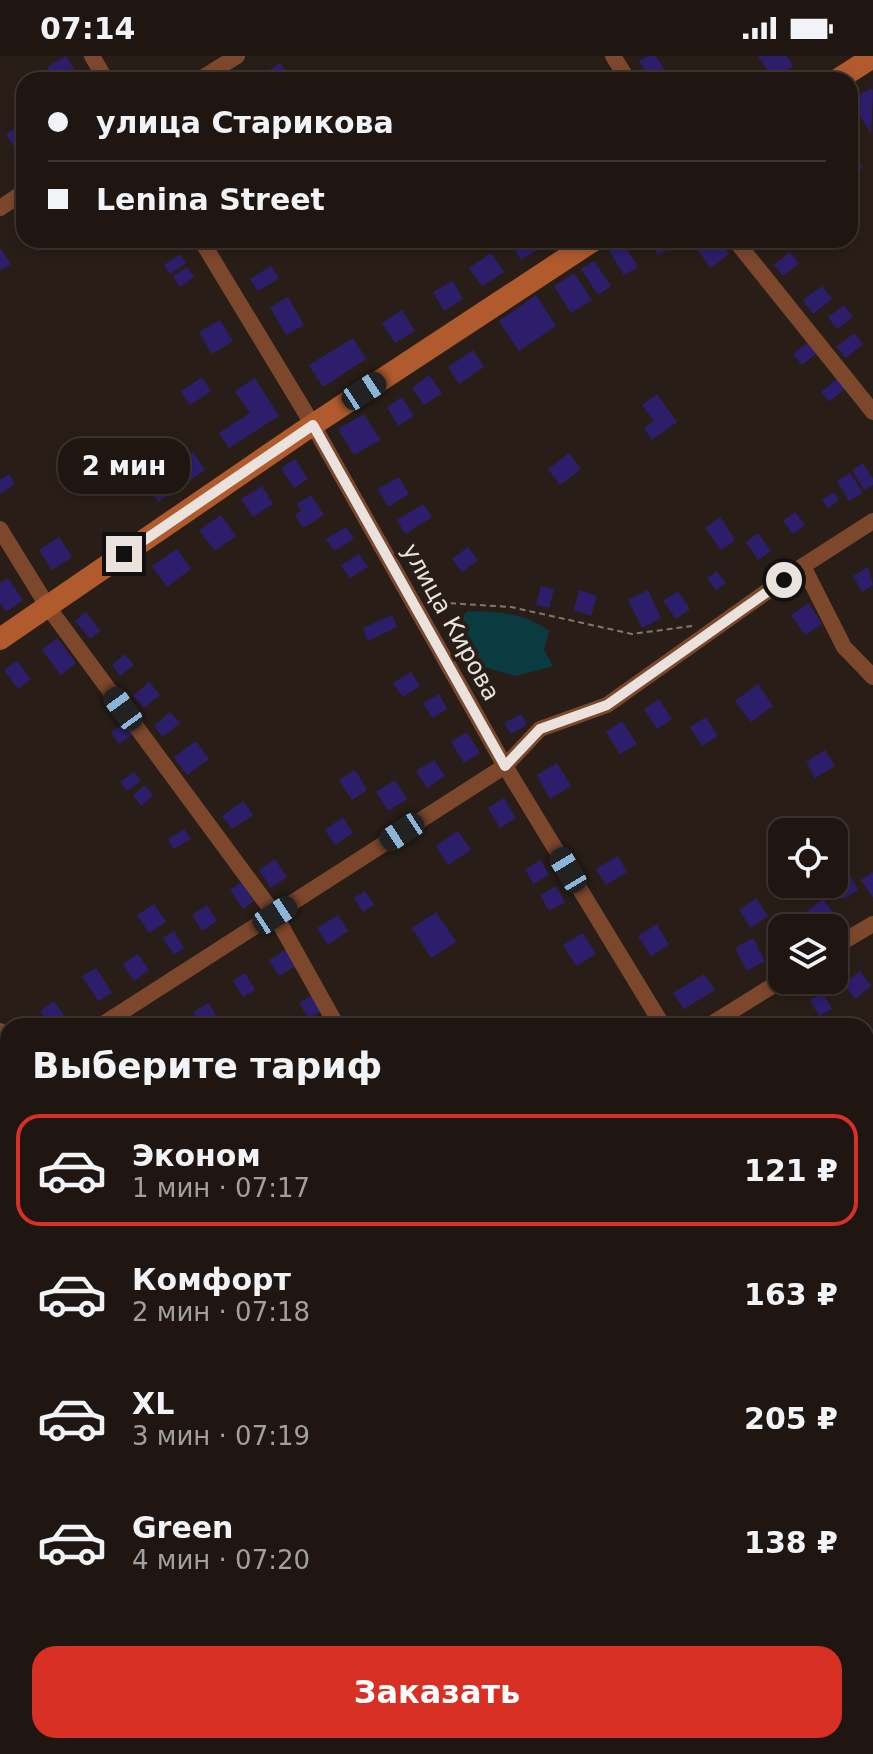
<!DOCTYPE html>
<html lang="ru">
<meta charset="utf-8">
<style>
body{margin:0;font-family:"DejaVu Sans",sans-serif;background:#271f1a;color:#f1f3f6;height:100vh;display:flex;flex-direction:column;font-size:30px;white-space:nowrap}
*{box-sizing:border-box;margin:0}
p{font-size:26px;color:#a19f9f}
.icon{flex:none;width:44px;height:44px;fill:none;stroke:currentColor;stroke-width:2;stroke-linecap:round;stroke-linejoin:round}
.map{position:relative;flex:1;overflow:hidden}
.panel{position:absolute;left:0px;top:962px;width:874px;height:736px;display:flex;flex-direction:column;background:#1f1611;border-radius:24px 24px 0 0;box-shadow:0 4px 12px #0003,0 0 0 2px #3c3531}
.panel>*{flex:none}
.hud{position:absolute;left:16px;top:16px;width:842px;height:176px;border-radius:24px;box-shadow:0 4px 12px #0003,0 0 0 2px #3c3531;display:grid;align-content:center;height:176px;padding:0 32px;background:#1f1611}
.fabs{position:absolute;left:768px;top:762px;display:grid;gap:16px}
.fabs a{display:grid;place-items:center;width:80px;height:80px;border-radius:16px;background:#1f1611;box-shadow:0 4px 12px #0003,0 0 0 2px #3c3531;font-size:40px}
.end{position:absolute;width:36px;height:36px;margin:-18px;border:10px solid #e9e2dd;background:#111;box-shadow:0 0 0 4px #111}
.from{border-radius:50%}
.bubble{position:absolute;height:56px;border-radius:24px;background:#1f1611;box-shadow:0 4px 12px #0003,0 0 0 2px #3c3531;font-size:26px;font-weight:600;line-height:56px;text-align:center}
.car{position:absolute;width:24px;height:48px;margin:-24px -12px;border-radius:10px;box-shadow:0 0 6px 2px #0007;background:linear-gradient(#222 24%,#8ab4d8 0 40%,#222 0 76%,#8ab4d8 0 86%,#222 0)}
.hud b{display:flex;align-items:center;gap:28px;height:76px;font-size:30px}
.hud b+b{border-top:2px solid #3c3531}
.hud i{width:20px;height:20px;background:#f1f3f6}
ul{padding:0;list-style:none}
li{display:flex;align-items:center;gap:24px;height:112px;margin:0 16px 12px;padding:0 16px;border:4px solid transparent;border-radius:24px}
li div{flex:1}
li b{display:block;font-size:30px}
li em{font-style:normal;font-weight:600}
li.selected{border-color:#d93025}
li>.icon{width:72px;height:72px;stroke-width:1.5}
h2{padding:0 32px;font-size:36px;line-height:96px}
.primary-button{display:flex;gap:16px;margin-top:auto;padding:16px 32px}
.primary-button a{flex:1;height:92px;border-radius:24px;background:#d93025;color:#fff;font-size:32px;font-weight:600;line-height:92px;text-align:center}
.status{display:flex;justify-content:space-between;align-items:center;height:56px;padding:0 40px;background:#1f1611;direction:ltr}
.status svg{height:22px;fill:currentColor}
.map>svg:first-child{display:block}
.green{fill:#113826}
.forest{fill:#255f43}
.water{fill:#0a3b41}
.building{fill:#2d1e6b}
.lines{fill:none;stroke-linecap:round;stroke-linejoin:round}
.path{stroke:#817771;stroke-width:2;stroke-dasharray:6 4;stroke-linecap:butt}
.street{stroke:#7d472c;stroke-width:16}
.secondary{stroke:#b05a2d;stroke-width:22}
.route{stroke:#e9e2dd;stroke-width:10}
.labels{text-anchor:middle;stroke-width:8;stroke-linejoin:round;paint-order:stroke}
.street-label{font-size:24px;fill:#e9e2dd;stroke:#291e17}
</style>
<div class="status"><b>07:14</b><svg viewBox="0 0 49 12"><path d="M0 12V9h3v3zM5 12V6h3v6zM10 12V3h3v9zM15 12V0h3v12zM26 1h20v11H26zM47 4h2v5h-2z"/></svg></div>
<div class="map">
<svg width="873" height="1698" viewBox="0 0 873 1698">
<rect width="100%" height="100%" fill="#291e17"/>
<path class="green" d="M608 1690H657L659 1698H608Z"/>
<path class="forest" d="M6 1414 8 1415V1495L0 1494V1417Z"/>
<path class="water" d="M468 555C498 556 524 556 549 575L544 594 553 610 516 620 473 608 461 587 458 564Z"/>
<g class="building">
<path d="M66 0 75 15 55 24 47 11Z"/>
<path d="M648 0H656L665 15 650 24 639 5Z"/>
<path d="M758 0H787L793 10 774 23Z"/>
<path d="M280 7 291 24H260L258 21Z"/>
<path d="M871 32 873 35 871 77 850 45Z"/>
<path d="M24 67V101L21 103 6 78Z"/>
<path d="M850 93 863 112 852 120 850 117Z"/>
<path d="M29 184H46L49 189 37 196Z"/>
<path d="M517 184H535L540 192 521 204 511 188Z"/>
<path d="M649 184H670L673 190 658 199Z"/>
<path d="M691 184H719L729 198 710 212Z"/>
<path d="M623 187 638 211 624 219 609 195Z"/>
<path d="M0 192 11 208 0 215Z"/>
<path d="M790 196 799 207 783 220 774 209Z"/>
<path d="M491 197 504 216 482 230 469 212Z"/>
<path d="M180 198 186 207 170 218 164 209Z"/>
<path d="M594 205 611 230 598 239 581 213Z"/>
<path d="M271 210 279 222 258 235 250 223Z"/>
<path d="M187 211 194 221 180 231 173 220Z"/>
<path d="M574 217 592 244 571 257 554 230Z"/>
<path d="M453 225 463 243 444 255 433 236Z"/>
<path d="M822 230 832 243 813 258 803 244Z"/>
<path d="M536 239 556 270 519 295 499 265Z"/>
<path d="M288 241 304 269 286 279 270 251Z"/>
<path d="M844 249 853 261 837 273 828 261Z"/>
<path d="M402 254 415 275 395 287 382 267Z"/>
<path d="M220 264 233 285 212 298 199 276Z"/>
<path d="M854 277 863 288 846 302 836 291Z"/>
<path d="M353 282 366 303 323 331 309 309Z"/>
<path d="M808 286 817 297 802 309 793 298Z"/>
<path d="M473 294 484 311 459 328 448 311Z"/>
<path d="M429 319 442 337 424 349 412 332Z"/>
<path d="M202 321 211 335 190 349 181 335Z"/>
<path d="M255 322 279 360 229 392 219 377 250 357 235 335Z"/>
<path d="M838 322 846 332 829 346 821 336Z"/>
<path d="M657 338 677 366 652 384 644 372 654 365 642 349Z"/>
<path d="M402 341 414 360 398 370 387 351Z"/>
<path d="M364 358 380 384 354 399 338 373Z"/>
<path d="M193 396 205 414 158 446 147 428Z"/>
<path d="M569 397 581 413 560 429 548 413Z"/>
<path d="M295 403 308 423 294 432 281 412Z"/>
<path d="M863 407 873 423V429L864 434 852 414Z"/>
<path d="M850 417 863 437 849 445 837 425Z"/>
<path d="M9 418 15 428 0 438V424Z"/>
<path d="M399 421 409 438 388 451 378 433Z"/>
<path d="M262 430 273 448 253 461 241 443Z"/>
<path d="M834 436 839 444 828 452 822 444Z"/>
<path d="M311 439 324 459 303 472 295 459 301 455 297 448Z"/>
<path d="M423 448 432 461 405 478 397 464Z"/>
<path d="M795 456 805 469 793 478 783 465Z"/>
<path d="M221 459 236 480 215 495 199 474Z"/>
<path d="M720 461 735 484 721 494 705 472Z"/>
<path d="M346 471 354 483 334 495 326 483Z"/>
<path d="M758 477 771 495 758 504 746 486Z"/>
<path d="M59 481 72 501 52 514 39 494Z"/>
<path d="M468 491 478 504 462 516 452 503Z"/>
<path d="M177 493 191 513 167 531 152 510Z"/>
<path d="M359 498 368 511 350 522 341 509Z"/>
<path d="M868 511 873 529 862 536 853 520Z"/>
<path d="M717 515 726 527 716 534 707 522Z"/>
<path d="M8 522 23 544 6 556 0 547V527Z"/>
<path d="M541 530 554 533 549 552 536 549Z"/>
<path d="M579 534 597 540 591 560 574 554Z"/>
<path d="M648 534 661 562 642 572 628 544Z"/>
<path d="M678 535 690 553 676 563 663 545Z"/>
<path d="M809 547 822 568 805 579 791 559Z"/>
<path d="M86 556 100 575 90 583 75 565Z"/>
<path d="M392 559 397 571 368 585 363 572Z"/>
<path d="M57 582 76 607 61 619 42 594Z"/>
<path d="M125 598 134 609 120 620 112 609Z"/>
<path d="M17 605 31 623 18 633 4 614Z"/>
<path d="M411 616 420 630 403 641 393 627Z"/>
<path d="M149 626 160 639 144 652 133 640Z"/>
<path d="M758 628 773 650 751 666 735 645Z"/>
<path d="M439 638 447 653 432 662 423 647Z"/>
<path d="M659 643 672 663 657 673 644 653Z"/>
<path d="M170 656 180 667 163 681 154 670Z"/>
<path d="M521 658 527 669 511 678 504 667Z"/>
<path d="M706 661 718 680 702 690 690 671Z"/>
<path d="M128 665 135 677 119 688 111 676Z"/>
<path d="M622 665 637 688 620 698 606 676Z"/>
<path d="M467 676 480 697 464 707 451 686Z"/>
<path d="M196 685 209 703 187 719 174 701Z"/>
<path d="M825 694 835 710 815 722 806 706Z"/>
<path d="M434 704 445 720 427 732 416 715Z"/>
<path d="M557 707 571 730 550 743 537 719Z"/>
<path d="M355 714 367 734 352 744 339 724Z"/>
<path d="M134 716 141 725 127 735 120 726Z"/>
<path d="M395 724 407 743 388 755 376 736Z"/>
<path d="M145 729 153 740 141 750 133 739Z"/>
<path d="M504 742 516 762 500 772 488 752Z"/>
<path d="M243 745 253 759 232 773 222 760Z"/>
<path d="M343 761 353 777 335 789 325 774Z"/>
<path d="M184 773 191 783 174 793 168 783Z"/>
<path d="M458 775 471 794 448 809 436 790Z"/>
<path d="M618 800 627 816 606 829 596 813Z"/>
<path d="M275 803 287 821 271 832 259 814Z"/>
<path d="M541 804 549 819 533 828 525 813Z"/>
<path d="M873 816V842L861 824Z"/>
<path d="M849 818 858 834 842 844 833 828Z"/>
<path d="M241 826 254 845 243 853 230 834Z"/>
<path d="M556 830 565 846 549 855 540 839Z"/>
<path d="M365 835 374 849 363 856 354 842Z"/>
<path d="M756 842 768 860 751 872 739 854Z"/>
<path d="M823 843 836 861 817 872 806 856Z"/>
<path d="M154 848 166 866 149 877 137 859Z"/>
<path d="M207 849 217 865 202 875 192 859Z"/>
<path d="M436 856 456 886 431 902 412 872Z"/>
<path d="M338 859 348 875 328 889 317 872Z"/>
<path d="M793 863 798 872H782V887L774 874Z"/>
<path d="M657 868 669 889 651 900 638 880Z"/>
<path d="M174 875 184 892 174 899 163 882Z"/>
<path d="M583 877 596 898 576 910 563 889Z"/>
<path d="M753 882 765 905 747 915 735 892Z"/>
<path d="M287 893 297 909 279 920 269 904Z"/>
<path d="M138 898 149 914 134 925 123 908Z"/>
<path d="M96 912 112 937 98 945 82 920Z"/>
<path d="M860 915 871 930 855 943 843 928Z"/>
<path d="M245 917 255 934 243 941 233 925Z"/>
<path d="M704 918 715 934 684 953 673 937Z"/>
<path d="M823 937 832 953 819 960 810 944Z"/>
<path d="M313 939 323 954 309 963 299 947Z"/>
<path d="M54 945 67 964 50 970 40 955Z"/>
<path d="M209 947 217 962 201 970 193 956Z"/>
<path d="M0 988 8 1001V1006L0 1011Z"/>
<path d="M873 1126V1147L866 1153V1131Z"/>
<path d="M869 1162 873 1178 866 1184V1165Z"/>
<path d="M68 1690H99L94 1698H81Z"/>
<path d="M223 1690H238L233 1698H222L219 1696Z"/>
<path d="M526 1690H552L550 1698 525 1695Z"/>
</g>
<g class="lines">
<path class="path" d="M430 546 511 551 632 578 692 570"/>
<g class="street">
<path d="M92 0 106 24"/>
<path d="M613 0 628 24"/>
<path d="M199 24 237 0"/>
<path d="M0 152 24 136"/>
<path d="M201 184 313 369 505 710 663 970"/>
<path d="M735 184 873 356"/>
<path d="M0 473 48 551 275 859 337 970"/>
<path d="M803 510 844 591 873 621"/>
<path d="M834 891 873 868"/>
<path d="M100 970 505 710 540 673 607 649 803 510 873 465"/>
<path d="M708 970 782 924"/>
<path d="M0 975 8 988"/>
<path d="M0 1035 8 1030"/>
<path d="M866 1221 873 1229"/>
<path d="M866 1332 873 1327"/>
<path d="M0 1409 8 1404"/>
<path d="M0 1605 8 1606"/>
<path d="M0 1648 8 1635"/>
<path d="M147 1690 159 1698"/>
<path d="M683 1690 691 1698"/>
<path d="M569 1698 571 1690"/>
</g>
<g class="secondary">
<path d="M837 24 873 1"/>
<path d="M0 583 302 376 594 184"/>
</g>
</g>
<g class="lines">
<path class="route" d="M124 498 313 369 505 710 540 673 607 649 784 524"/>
</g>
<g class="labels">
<g class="street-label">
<text transform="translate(451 566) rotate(61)" y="8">улица Кирова</text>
</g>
</g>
</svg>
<div class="fabs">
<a><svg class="icon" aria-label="locate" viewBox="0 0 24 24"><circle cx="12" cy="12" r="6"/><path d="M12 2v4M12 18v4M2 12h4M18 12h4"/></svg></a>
<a><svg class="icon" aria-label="layers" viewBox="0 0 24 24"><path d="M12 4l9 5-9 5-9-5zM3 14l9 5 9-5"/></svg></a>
</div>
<i class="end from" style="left:784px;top:524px"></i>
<i class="end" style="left:124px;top:498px"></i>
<div class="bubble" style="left:58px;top:382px;width:132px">2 мин</div>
<i class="car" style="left:364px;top:335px;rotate:57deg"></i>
<i class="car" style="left:123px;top:653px;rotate:324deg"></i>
<i class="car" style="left:402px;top:776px;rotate:237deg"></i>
<i class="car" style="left:568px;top:814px;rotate:329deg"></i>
<i class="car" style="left:275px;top:859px;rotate:57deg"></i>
<div class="hud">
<b><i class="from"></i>улица Старикова</b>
<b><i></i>Lenina Street</b>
</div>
<section class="panel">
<h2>Выберите тариф</h2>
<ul>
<li class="selected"><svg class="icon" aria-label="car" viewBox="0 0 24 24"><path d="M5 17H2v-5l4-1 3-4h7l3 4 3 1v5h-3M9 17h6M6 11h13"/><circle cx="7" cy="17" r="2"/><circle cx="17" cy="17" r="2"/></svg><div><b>Эконом</b><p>1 мин · 07:17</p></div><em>121 ₽</em></li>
<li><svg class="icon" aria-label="car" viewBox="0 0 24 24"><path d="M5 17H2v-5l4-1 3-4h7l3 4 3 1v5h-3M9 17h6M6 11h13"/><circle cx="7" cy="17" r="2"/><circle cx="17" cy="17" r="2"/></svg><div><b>Комфорт</b><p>2 мин · 07:18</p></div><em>163 ₽</em></li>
<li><svg class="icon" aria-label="car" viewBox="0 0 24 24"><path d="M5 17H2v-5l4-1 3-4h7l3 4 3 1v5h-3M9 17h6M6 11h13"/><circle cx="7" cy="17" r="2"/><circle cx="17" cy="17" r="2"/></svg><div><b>XL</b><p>3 мин · 07:19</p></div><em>205 ₽</em></li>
<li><svg class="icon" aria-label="car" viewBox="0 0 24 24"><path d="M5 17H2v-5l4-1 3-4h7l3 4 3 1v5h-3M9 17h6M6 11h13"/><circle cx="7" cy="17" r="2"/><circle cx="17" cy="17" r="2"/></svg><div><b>Green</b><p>4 мин · 07:20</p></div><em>138 ₽</em></li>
</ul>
<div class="primary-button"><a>Заказать</a></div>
</section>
</div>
